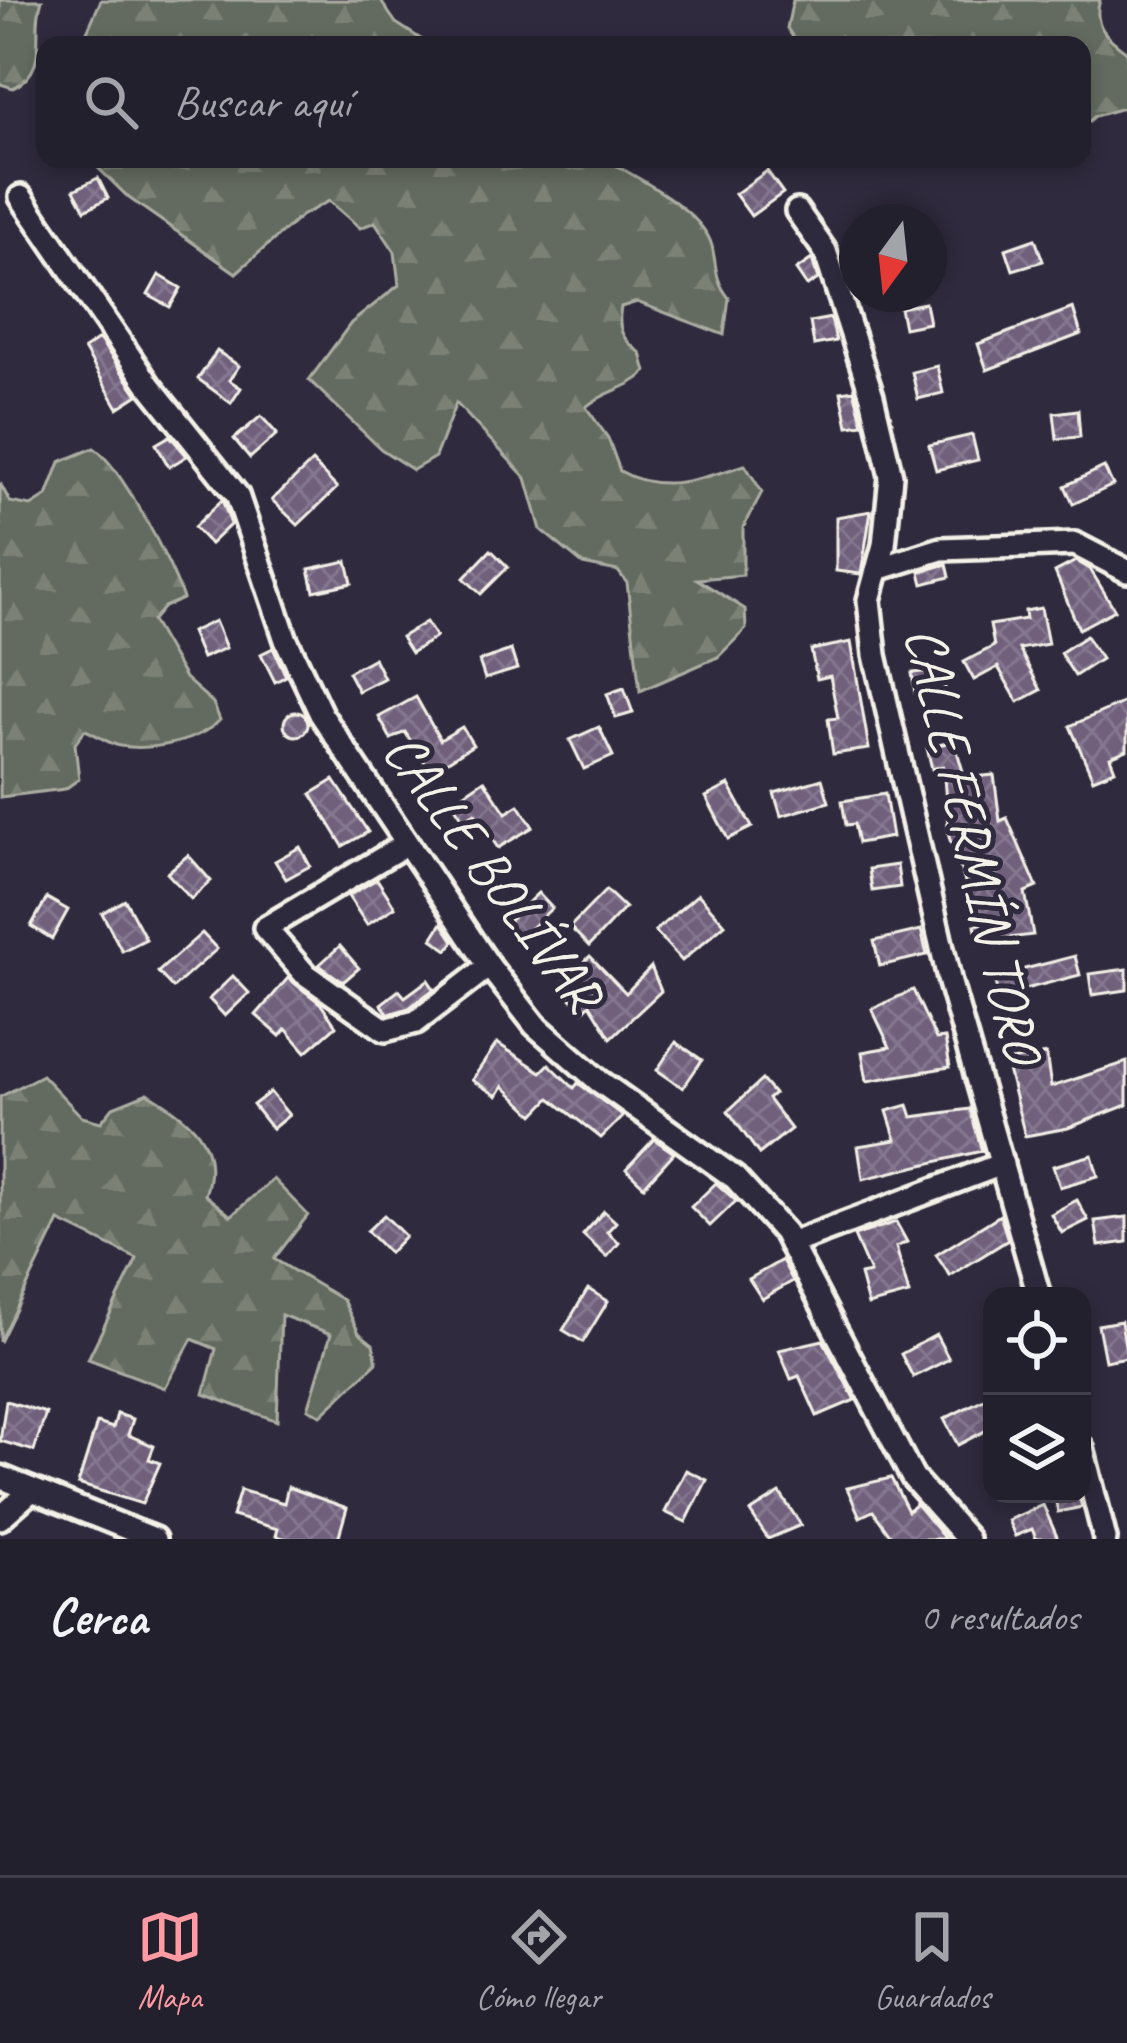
<!DOCTYPE html>
<html lang="es">
<head>
<meta charset="utf-8">
<style>
	:root { --surface:#23202e; --page:#2b2836; --text:#f1f3f6; --muted:#a3a3aa; --line:#403e4a; --accent:#ff9aa2 }
	body { margin:0; font-family:Caveat,sans-serif; background:var(--page); color:var(--text) }
	.controls { position:absolute; right:36px; bottom:36px; display:grid; overflow:hidden; border-radius:24px; box-shadow:0 6px 18px #0003 }
	.controls button { width:108px; height:108px; display:grid; place-items:center; padding:0; border:0; border-bottom:3px solid var(--line); background:var(--surface); color:var(--text); font:60px sans-serif }
	.compass { position:absolute; left:839px; top:204px; width:108px; height:108px; border-radius:50%; background:var(--surface); box-shadow:0 6px 18px #0003; rotate:195deg }
	.list { margin:0; padding:0; list-style:none }
	h2 { display:flex; justify-content:space-between; align-items:center; height:156px; margin:0; padding:0 48px; font-size:51px }
	h2 small { font-size:39px; font-weight:400; color:var(--muted) }
	.icon { flex:none; width:66px; height:66px; fill:none; stroke:currentColor; stroke-width:2; stroke-linecap:round; stroke-linejoin:round }
	.map { position:relative; flex:none; width:1127px; height:1539px; overflow:hidden }
	.search { position:absolute; background:var(--surface); box-shadow:0 6px 18px #0003; left:36px; right:36px; top:36px; height:132px; display:flex; align-items:center; gap:30px; box-sizing:border-box; padding:0 42px; border-radius:24px; color:var(--muted); font-size:45px }
	.sheet { height:336px; background:var(--surface) }
	nav { display:flex; justify-content:space-around; align-items:center; box-sizing:border-box; height:168px; border-top:3px solid var(--line); background:var(--surface); font-size:33px; color:var(--muted) }
	nav a { display:grid; justify-items:center; gap:6px }
	nav .on { color:var(--accent) }
	.map>svg:first-child { display:block }
	.forest { fill:url(#forest-firs); stroke:#acaea3; stroke-width:3 }
	.building { fill:url(#building-cross-hatch); stroke:#f4f1e8; stroke-width:3 }
	.lines { fill:none; stroke-linecap:round; stroke-linejoin:round }
	.minor-casing { stroke:#f4f1e8; stroke-width:30 }
	.minor { stroke:#2f2a3d; stroke-width:21 }
	.labels { text-anchor:middle; dominant-baseline:central; stroke-width:10; stroke-linejoin:round; paint-order:stroke }
	.street-label { font-size:57px; fill:#f4f1e8; stroke:#2f2a3d }
</style>
</head>
<body>
<div class="map">
<svg width="1127" height="1539" viewBox="0 0 1127 1539">
	<defs>
		<pattern id="forest-firs" width="22" height="20" patternUnits="userSpaceOnUse" patternTransform="scale(3)"><rect width="22" height="20" fill="#646b5e"/><path d="M5 1l3.5 6h-7zM16 11l3.5 6h-7z" fill="#7b8175"/></pattern>
		<pattern id="building-cross-hatch" width="8" height="8" patternUnits="userSpaceOnUse" patternTransform="scale(3)"><rect width="8" height="8" fill="#6f607c"/><path d="M0 0l8 8M0 8l8-8" fill="none" stroke="#84778f"/></pattern>
	</defs>
	<rect width="100%" height="100%" fill="#2f2a3d"/>
	<filter id="ink" filterUnits="userSpaceOnUse"><feTurbulence type="fractalNoise" baseFrequency=".00833" numOctaves="2"/><feDisplacementMap in="SourceGraphic" scale="24" xChannelSelector="R" yChannelSelector="G"/><feConvolveMatrix kernelMatrix="1 2 1 2 8 2 1 2 1" color-interpolation-filters="sRGB"/></filter>
	<g filter="url(#ink)">
		<!-- forest -->
		<g class="forest">
			<path d="M 0,0 L 42,0 C 30,33 52,68 13,88 L 0,84 Z"/>
			<polygon points="101,0 380,0 396,23 430,45 81,45"/>
			<path d="M 793,0 L 1100,0 C 1092,25 1107,38 1127,52 L 1127,107 L 1095,116 L 1082,127 L 1082,45 L 798,45 L 787,28 Z"/>
			<path d="M 89,159 L 604,159 C 634,175 703,211 712,246 C 717,267 714,279 729,298 L 724,335 L 637,302 L 621,307 C 617,329 622,340 641,353 L 646,372 C 628,390 605,390 586,407 L 608,438 L 620,471 C 662,495 702,478 745,465 L 762,492 L 743,528 L 743,575 L 697,579 L 745,609 L 746,629 L 718,657 L 640,691 L 627,583 L 618,571 L 583,564 L 541,530 L 526,478 L 456,403 L 435,457 L 413,470 L 381,449 L 309,380 L 351,323 L 399,285 L 395,252 L 375,222 L 360,228 L 329,201 L 301,216 L 236,273 L 129,198 Z"/>
			<path d="M 94,448 C 121,466 173,566 183,599 L 164,607 L 152,621 L 185,678 L 213,703 L 220,720 C 198,742 152,751 120,746 C 109,744 96,734 85,730 L 75,744 L 79,779 L 65,789 L 0,797 L 0,483 L 10,502 L 31,506 L 47,496 L 60,462 Z"/>
			<path d="M 42,1075 L 82,1117 L 101,1122 L 113,1107 L 148,1093 C 189,1119 223,1142 205,1195 L 231,1216 L 273,1179 L 308,1215 L 274,1259 L 343,1300 L 359,1333 L 373,1344 L 377,1362 L 321,1415 L 308,1409 L 331,1334 L 281,1315 L 277,1421 L 204,1394 L 216,1349 L 192,1339 L 165,1388 L 88,1359 L 137,1259 L 59,1221 L 0,1342 L 0,1097 Z"/>
		</g>
		<!-- building -->
		<g class="building">
			<polygon points="767,171 783,193 751,216 735,194"/>
			<polygon points="98,178 108,198 85,210 74,190"/>
			<polygon points="1035,239 1043,261 1013,270 1006,249"/>
			<polygon points="812,259 818,279 807,286 796,270"/>
			<polygon points="159,275 181,288 170,307 148,295"/>
			<polygon points="925,303 929,323 904,328 900,308"/>
			<polygon points="1073,308 1081,334 987,370 978,344"/>
			<polygon points="831,318 836,341 814,345 810,322"/>
			<polygon points="99,339 138,395 118,408 84,349"/>
			<polygon points="217,351 239,366 229,380 241,388 231,403 198,379"/>
			<polygon points="937,366 943,393 918,399 912,372"/>
			<polygon points="854,390 863,424 848,426 841,392"/>
			<polygon points="1078,410 1080,437 1057,439 1054,413"/>
			<polygon points="261,416 277,434 250,458 234,439"/>
			<polygon points="972,435 978,460 936,470 929,445"/>
			<polygon points="170,436 187,456 169,467 156,444"/>
			<polygon points="312,462 337,488 298,525 272,500"/>
			<polygon points="1104,467 1113,485 1073,504 1065,486"/>
			<polygon points="222,500 231,524 210,544 194,527"/>
			<polygon points="871,511 861,574 836,571 836,517"/>
			<polygon points="491,550 508,567 481,594 464,578"/>
			<polygon points="347,561 352,583 314,591 309,569"/>
			<polygon points="1076,561 1090,569 1115,610 1079,629 1055,572"/>
			<polygon points="947,564 950,577 923,584 920,572"/>
			<polygon points="1041,608 1048,644 1019,649 1041,690 1018,702 998,667 974,680 964,662 994,646 990,625 1026,619 1025,611"/>
			<polygon points="215,621 226,648 202,658 191,632"/>
			<polygon points="426,622 436,637 411,653 401,637"/>
			<polygon points="1086,636 1101,659 1075,676 1060,653"/>
			<polygon points="851,642 869,749 833,754 828,719 838,718 830,676 817,679 811,650"/>
			<polygon points="273,648 286,676 275,682 261,654"/>
			<polygon points="511,650 517,669 485,679 479,661"/>
			<polygon points="374,658 384,678 358,691 348,672"/>
			<polygon points="943,670 945,689 915,693 912,673"/>
			<polygon points="624,688 633,713 616,718 607,694"/>
			<polygon points="416,697 440,740 462,727 473,745 431,772 405,732 391,739 379,717"/>
			<polygon points="1127,701 1127,750 1110,757 1115,770 1093,779 1070,726"/>
			<circle cx="296" cy="724" r="12"/>
			<polygon points="599,727 613,756 584,769 570,740"/>
			<polygon points="954,741 965,778 994,775 1000,821 1007,818 1037,887 1025,892 1033,935 978,942 975,925 980,924 949,837 943,766 932,769 927,748"/>
			<polygon points="822,779 829,802 781,816 774,793"/>
			<polygon points="334,780 368,832 343,846 311,794"/>
			<polygon points="484,780 506,813 519,805 533,827 498,848 475,813 464,820 452,802"/>
			<polygon points="729,785 752,827 728,839 706,797"/>
			<polygon points="885,794 892,837 858,843 854,824 846,825 842,801"/>
			<polygon points="300,847 310,866 286,879 275,861"/>
			<polygon points="188,855 211,881 191,899 167,873"/>
			<polygon points="897,865 900,887 872,891 869,869"/>
			<polygon points="377,879 395,907 367,925 348,896"/>
			<polygon points="606,890 625,908 589,946 570,927"/>
			<polygon points="538,893 552,908 520,938 506,924"/>
			<polygon points="698,894 725,924 682,961 655,931"/>
			<polygon points="47,898 68,910 52,939 31,926"/>
			<polygon points="125,900 146,939 122,951 102,913"/>
			<polygon points="442,923 454,941 448,950 432,939"/>
			<polygon points="921,930 927,955 880,966 874,941"/>
			<polygon points="202,933 217,949 173,988 158,972"/>
			<polygon points="340,946 359,968 343,982 319,965"/>
			<polygon points="590,956 626,993 651,967 661,991 611,1038 590,1004 583,1011 559,986"/>
			<polygon points="1075,956 1080,975 998,996 994,977"/>
			<polygon points="1127,969 1127,990 1092,995 1089,974"/>
			<polygon points="233,976 249,993 225,1016 209,999"/>
			<polygon points="288,978 320,1003 336,1026 306,1052 286,1029 280,1036 256,1015"/>
			<polygon points="428,980 434,989 409,1008 389,1014 381,1004 399,990 405,997"/>
			<polygon points="913,990 936,1039 945,1038 950,1067 867,1081 862,1052 890,1047 872,1009"/>
			<polygon points="676,1042 702,1060 683,1088 657,1070"/>
			<polygon points="497,1043 541,1072 549,1064 574,1088 578,1083 623,1116 601,1138 550,1098 534,1115 503,1086 497,1096 472,1080"/>
			<polygon points="1046,1054 1051,1087 1127,1062 1127,1105 1068,1128 1025,1136 1006,1062"/>
			<polygon points="762,1080 774,1094 768,1099 791,1129 759,1154 728,1111"/>
			<polygon points="270,1092 289,1115 272,1129 253,1105"/>
			<polygon points="908,1105 912,1117 970,1109 982,1151 863,1179 858,1146 896,1140 887,1111"/>
			<polygon points="654,1139 674,1153 644,1186 626,1169"/>
			<polygon points="1092,1155 1098,1176 1060,1187 1053,1166"/>
			<polygon points="716,1183 736,1201 710,1226 691,1207"/>
			<polygon points="1077,1200 1088,1220 1062,1233 1051,1214"/>
			<polygon points="604,1211 616,1222 607,1232 619,1243 607,1257 583,1235"/>
			<polygon points="384,1215 405,1236 389,1253 367,1231"/>
			<polygon points="1000,1215 1008,1240 950,1276 936,1255"/>
			<polygon points="1127,1217 1127,1242 1099,1246 1095,1221"/>
			<polygon points="896,1222 907,1242 896,1247 909,1294 868,1305 860,1275 870,1273 854,1236"/>
			<polygon points="782,1260 793,1281 762,1299 749,1279"/>
			<polygon points="588,1289 608,1301 583,1342 563,1330"/>
			<polygon points="1121,1321 1127,1357 1105,1361 1098,1325"/>
			<polygon points="936,1335 949,1359 913,1377 901,1354"/>
			<polygon points="823,1340 855,1400 817,1416 799,1376 791,1379 779,1350"/>
			<polygon points="992,1395 992,1427 958,1445 944,1419"/>
			<polygon points="6,1401 46,1413 34,1451 0,1441"/>
			<polygon points="117,1414 133,1419 128,1435 154,1446 149,1459 160,1463 142,1504 78,1484 97,1423 113,1428"/>
			<polygon points="686,1470 707,1480 686,1522 665,1512"/>
			<polygon points="891,1478 908,1511 916,1504 945,1539 893,1539 873,1511 860,1517 847,1488"/>
			<polygon points="288,1487 347,1508 338,1539 288,1539 276,1536 278,1529 232,1516 240,1490 284,1503"/>
			<polygon points="780,1493 801,1525 768,1539 750,1512"/>
			<polygon points="1054,1494 1078,1494 1082,1507 1058,1512"/>
			<polygon points="1043,1505 1058,1539 1036,1539 1032,1529 1015,1536 1008,1520"/>
		</g>
		<g class="lines">
			<!-- minor casing -->
			<g class="minor-casing">
				<g id="minor">
					<polyline points="21,197 149,385 237,495 286,640 321,714 489,966 535,1025 599,1081 735,1178 784,1232 913,1478 967,1539"/>
					<polyline points="797,211 825,251 872,396 891,476 884,545 869,600 875,655 950,983 1039,1296"/>
					<polyline points="878,569 941,549 1075,544 1127,571"/>
					<polyline points="406,844 265,928 304,973 385,1030 416,1022 489,966"/>
					<polyline points="790,1244 1002,1164"/>
					<polyline points="1082,1448 1105,1539"/>
					<polyline points="0,1477 154,1539"/>
					<polyline points="0,1518 32,1490"/>
				</g>
			</g>
			<!-- minor -->
			<use href="#minor" class="minor"/>
		</g>
	</g>
	<g class="labels">
		<!-- street labels -->
		<g class="street-label">
			<text transform="translate(974 844) rotate(77)">CALLE FERMÍN TORO</text>
			<text transform="translate(493 871) rotate(54)">CALLE BOLÍVAR</text>
		</g>
	</g>
</svg>
<div class="controls">
<button><svg class="icon" aria-label="locate" viewBox="0 0 24 24"><circle cx="12" cy="12" r="6"/><path d="M12 2v4M12 18v4M2 12h4M18 12h4"/></svg></button>
<button><svg class="icon" aria-label="layers" viewBox="0 0 24 24"><path d="M12 4l9 5-9 5-9-5zM3 14l9 5 9-5"/></svg></button>
</div>
<svg class="compass" viewBox="-18 -18 36 36"><path d="M0-13l5 13h-10z" fill="#e53935"/><path d="M0 13l5-13h-10z" fill="#a3a3aa"/></svg>
<div class="search"><svg class="icon" aria-label="search" viewBox="0 0 24 24"><circle cx="10" cy="10" r="6"/><path d="M15 15l6 6"/></svg>Buscar aquí</div>
</div>
<section class="sheet">
<h2>Cerca<small>0 resultados</small></h2>
<ul class="list">
</ul>
</section>
<nav>
<a class="on"><svg class="icon" aria-label="map" viewBox="0 0 24 24"><path d="M3 6l6-2 6 2 6-2v14l-6 2-6-2-6 2zM9 4v14M15 6v14"/></svg>Mapa</a>
<a><svg class="icon" aria-label="directions" viewBox="0 0 24 24"><path d="M12 3l9 9-9 9-9-9zM9 14v-3h6M13 9l2 2-2 2"/></svg>Cómo llegar</a>
<a><svg class="icon" aria-label="saved" viewBox="0 0 24 24"><path d="M7 4h10v16l-5-4-5 4z"/></svg>Guardados</a>
</nav>
</body>
</html>
